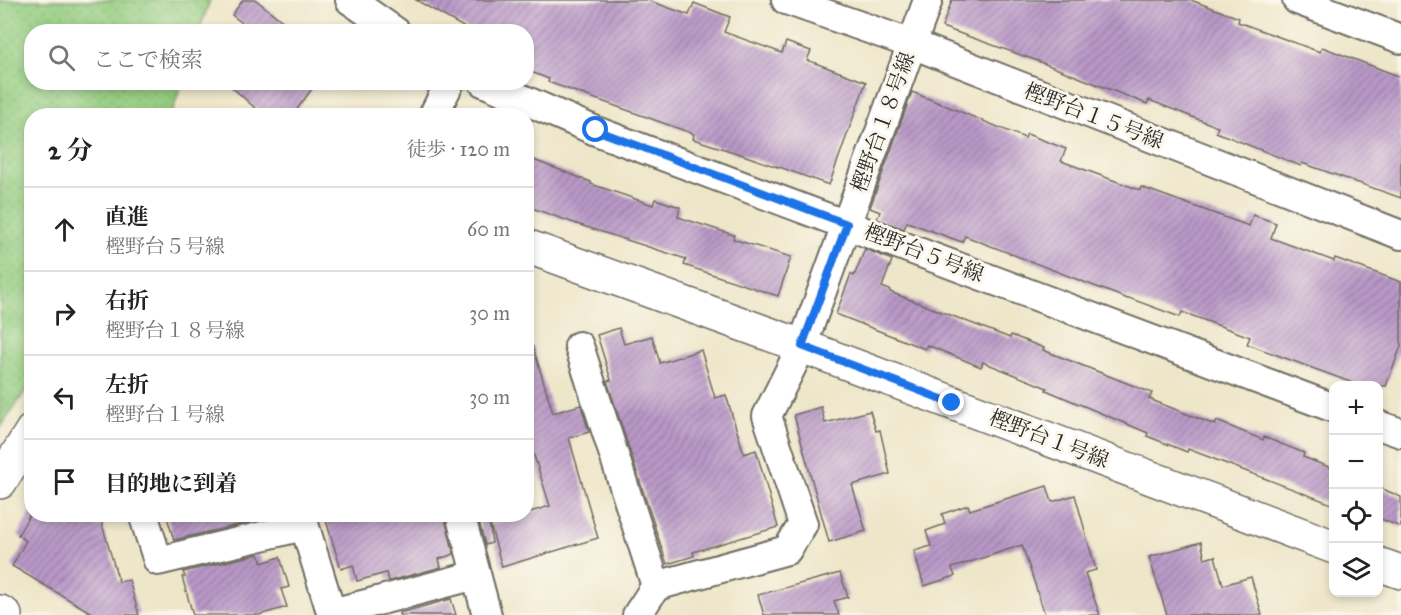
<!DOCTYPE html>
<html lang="ja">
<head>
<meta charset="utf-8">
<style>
	:root { --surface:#fff; --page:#f2f2f2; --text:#222; --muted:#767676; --line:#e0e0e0 }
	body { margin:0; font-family:"IM FELL Great Primer","Noto Serif JP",serif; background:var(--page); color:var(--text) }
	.controls { position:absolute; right:18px; bottom:18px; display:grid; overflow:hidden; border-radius:12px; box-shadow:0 3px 9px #0003 }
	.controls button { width:54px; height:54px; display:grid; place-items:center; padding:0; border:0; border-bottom:2px solid var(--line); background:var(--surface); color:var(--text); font:30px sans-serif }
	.stop { position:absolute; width:18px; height:18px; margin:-14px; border:4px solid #1a73e8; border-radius:50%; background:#fff }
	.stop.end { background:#1a73e8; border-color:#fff; box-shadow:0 2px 6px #0008 }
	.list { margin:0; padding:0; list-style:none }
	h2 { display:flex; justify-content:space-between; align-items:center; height:78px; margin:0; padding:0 24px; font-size:26px }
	h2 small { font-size:20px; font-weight:400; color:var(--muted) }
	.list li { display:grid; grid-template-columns:39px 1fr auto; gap:18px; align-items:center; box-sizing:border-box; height:84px; padding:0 24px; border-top:2px solid var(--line) }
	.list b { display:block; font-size:22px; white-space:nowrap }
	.list p { margin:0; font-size:20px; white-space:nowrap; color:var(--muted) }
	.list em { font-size:20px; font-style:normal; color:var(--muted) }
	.icon { flex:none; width:33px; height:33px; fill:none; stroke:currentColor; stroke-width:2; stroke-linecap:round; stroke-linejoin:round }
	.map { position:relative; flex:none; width:1401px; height:615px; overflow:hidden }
	.search { position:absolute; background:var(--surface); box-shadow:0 3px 9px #0003; left:24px; top:24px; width:510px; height:66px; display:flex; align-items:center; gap:15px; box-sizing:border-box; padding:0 21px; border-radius:24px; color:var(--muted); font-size:22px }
	.panel { position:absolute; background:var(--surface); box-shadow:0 3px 9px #0003; left:24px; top:108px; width:510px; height:414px; border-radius:24px }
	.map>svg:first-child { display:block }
	.park { fill:url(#park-dots); stroke:#5f7c55; stroke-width:1.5 }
	.building { fill:url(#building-hatch) }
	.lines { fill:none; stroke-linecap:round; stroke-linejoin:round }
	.minor-casing { stroke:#6f6c62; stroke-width:32 }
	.tertiary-casing { stroke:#6f6c62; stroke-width:36 }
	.minor { stroke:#fff; stroke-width:28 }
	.tertiary { stroke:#fff; stroke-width:33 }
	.route { stroke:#1a73e8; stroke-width:8 }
	.labels { text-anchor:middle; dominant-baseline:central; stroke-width:6; stroke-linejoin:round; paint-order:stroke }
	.street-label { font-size:21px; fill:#2b2b2b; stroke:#fbf7ec }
</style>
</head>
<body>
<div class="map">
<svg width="1401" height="615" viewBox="0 0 1401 615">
	<defs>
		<pattern id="park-dots" width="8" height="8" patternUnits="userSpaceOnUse" patternTransform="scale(1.5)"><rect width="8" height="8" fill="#93cc7f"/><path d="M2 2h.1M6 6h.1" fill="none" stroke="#7faf6e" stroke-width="1.8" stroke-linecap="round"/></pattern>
		<pattern id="building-hatch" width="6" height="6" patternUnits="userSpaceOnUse" patternTransform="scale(1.5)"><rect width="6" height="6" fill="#b998c7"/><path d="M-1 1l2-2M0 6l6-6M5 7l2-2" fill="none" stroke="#977ca2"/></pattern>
	</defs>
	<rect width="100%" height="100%" fill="#fbf7ec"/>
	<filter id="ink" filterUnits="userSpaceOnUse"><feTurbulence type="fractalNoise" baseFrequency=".0167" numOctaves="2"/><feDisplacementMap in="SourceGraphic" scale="12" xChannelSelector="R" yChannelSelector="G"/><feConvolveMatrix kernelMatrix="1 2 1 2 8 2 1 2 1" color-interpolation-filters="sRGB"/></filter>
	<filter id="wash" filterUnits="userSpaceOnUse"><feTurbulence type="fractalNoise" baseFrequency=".008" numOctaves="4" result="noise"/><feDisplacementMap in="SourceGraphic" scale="24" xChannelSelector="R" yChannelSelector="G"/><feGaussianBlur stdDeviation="1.35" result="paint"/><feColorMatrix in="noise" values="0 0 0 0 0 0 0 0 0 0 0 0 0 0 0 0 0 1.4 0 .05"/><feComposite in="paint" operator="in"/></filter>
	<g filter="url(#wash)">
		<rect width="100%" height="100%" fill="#eee6c9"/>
		<!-- park -->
		<polygon class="park" points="0,0 210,0 199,31 32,32 32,82 182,83 171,115 32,116 31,383 0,428"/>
		<g id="blocks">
			<!-- building -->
			<g class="building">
				<polygon points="243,0 256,0 296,32 254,32 232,15"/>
				<polygon points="416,0 647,0 689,15 694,3 730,17 724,32 782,53 786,42 811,51 807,60 866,82 829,185 777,166 777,167 743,155 693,139 694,134 548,82 549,79 526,70 526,32 472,32"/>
				<polygon points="952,0 1191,0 1239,18 1238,22 1320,52 1322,47 1401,77 1401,198 1302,163 1301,166 1216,132 1218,127 1149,100 1147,104 1035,60 942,27"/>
				<polygon points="226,82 317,82 292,116 264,116"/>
				<polygon points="912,92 1025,138 1027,134 1066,149 1061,161 1140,190 1141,187 1249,226 1253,215 1276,223 1271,238 1334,261 1335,258 1401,282 1401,346 1386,386 1361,386 1247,344 1250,337 1182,312 1180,317 1129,298 1128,299 965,236 962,242 907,222 904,229 877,219 880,212 870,208"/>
				<polygon points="526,157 591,182 591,184 653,205 655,199 680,207 678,217 734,235 733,239 791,257 778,296 684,265 686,259 577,224 526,206"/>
				<polygon points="865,249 892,260 882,287 890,290 890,292 1010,338 1011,335 1044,348 1043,350 1152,393 1149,399 1215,425 1217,421 1263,440 1264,437 1304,453 1303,457 1334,469 1334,505 1188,449 1187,452 1147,436 1148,433 1046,390 1047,388 983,362 981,367 927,345 925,349 836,314 851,274 854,276"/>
				<polygon points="619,328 624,344 652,336 660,363 701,350 715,398 726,395 744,454 756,450 778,527 693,552 694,556 667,564 607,381 611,380 597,335"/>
				<polygon points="533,347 553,413 581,405 589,432 569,438 598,538 502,567 490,524 550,506 526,430 526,348"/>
				<polygon points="821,407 825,423 870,411 876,431 880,430 890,474 852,485 866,531 829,542 794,415"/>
				<polygon points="1047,486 1052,502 1075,495 1096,570 1085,573 1100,615 1045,615 1022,545 952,568 955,576 924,586 914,551 931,546 926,531 945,524 942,514 968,505 970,510"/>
				<polygon points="1378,487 1401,497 1401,527 1378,518"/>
				<polygon points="30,514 99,514 119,582 129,580 139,615 95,615 12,566 26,541 18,535"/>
				<polygon points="166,514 247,514 250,522 174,540"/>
				<polygon points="324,514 444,514 454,554 439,559 441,567 389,581 386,573 357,581 353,565 341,569"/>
				<polygon points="477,514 488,514 492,543 485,545"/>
				<polygon points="1201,542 1205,559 1215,556 1223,585 1251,577 1262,615 1167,615 1149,557"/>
				<polygon points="259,554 262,563 280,557 289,587 281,589 287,607 259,615 193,615 182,577 185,577 183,572"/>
				<polygon points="840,573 848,597 834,601 839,615 764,615 758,595"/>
				<polygon points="451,599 456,615 399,615 399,613"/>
			</g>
		</g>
	</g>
	<g filter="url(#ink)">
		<use href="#blocks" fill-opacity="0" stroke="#6f6c62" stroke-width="1.5"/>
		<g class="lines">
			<!-- minor casing -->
			<g class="minor-casing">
				<g id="minor">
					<polyline points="350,0 396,32"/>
					<polyline points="786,0 912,44 1401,235"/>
					<polyline points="1297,0 1401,39"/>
					<polyline points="483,82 596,131 1334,408"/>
					<polyline points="433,116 450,82"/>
					<polyline points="579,346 656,586 637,615"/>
					<polyline points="1378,425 1401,433"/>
					<polyline points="143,514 158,561 304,526"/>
					<polyline points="301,514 332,615"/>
					<polyline points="460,514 487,615"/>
					<polyline points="656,586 787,550 803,524 767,416 802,346 928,0"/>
					<polyline points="332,613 476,575"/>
				</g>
			</g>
			<!-- tertiary casing -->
			<g class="tertiary-casing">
				<g id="tertiary">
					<polyline points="526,246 802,346 1334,547"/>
					<polyline points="0,482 32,431"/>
					<polyline points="1378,564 1401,572"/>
					<polyline points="0,612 5,615"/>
				</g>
			</g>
			<!-- minor -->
			<use href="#minor" class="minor"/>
			<!-- tertiary -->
			<use href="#tertiary" class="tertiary"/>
		</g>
	</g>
	<g class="lines" filter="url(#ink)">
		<!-- route -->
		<polyline class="route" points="596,130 847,224 802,346 952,403"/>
	</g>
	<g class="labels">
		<!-- street labels -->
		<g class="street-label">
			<text transform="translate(1094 116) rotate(21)">樫野台１５号線</text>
			<text transform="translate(883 122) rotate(-70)">樫野台１８号線</text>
			<text transform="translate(924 253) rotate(21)">樫野台５号線</text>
			<text transform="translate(1049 439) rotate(21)">樫野台１号線</text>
		</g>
	</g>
</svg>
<div class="controls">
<button>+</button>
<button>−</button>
<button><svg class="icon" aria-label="locate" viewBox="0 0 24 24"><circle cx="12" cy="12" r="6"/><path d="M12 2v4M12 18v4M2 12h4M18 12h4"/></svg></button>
<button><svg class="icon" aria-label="layers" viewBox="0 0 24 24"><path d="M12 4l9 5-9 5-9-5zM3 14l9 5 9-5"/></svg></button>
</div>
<div class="stop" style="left:596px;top:130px"></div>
<div class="stop end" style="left:952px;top:403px"></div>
<div class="search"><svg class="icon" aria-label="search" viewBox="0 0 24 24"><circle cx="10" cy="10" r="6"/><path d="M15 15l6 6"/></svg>ここで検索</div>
<section class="panel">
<h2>2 分<small>徒歩 · 120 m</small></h2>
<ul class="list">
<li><svg class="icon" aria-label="ahead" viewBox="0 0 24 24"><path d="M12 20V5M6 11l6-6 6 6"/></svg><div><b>直進</b><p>樫野台５号線</p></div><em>60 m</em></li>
<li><svg class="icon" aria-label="right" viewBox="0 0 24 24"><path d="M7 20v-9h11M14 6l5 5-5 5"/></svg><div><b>右折</b><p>樫野台１８号線</p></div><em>30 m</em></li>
<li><svg class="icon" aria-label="left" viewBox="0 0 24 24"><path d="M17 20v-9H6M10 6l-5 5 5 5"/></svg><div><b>左折</b><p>樫野台１号線</p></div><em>30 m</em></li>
<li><svg class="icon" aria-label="arrive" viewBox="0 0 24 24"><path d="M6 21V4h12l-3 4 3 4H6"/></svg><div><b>目的地に到着</b></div></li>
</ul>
</section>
</div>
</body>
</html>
